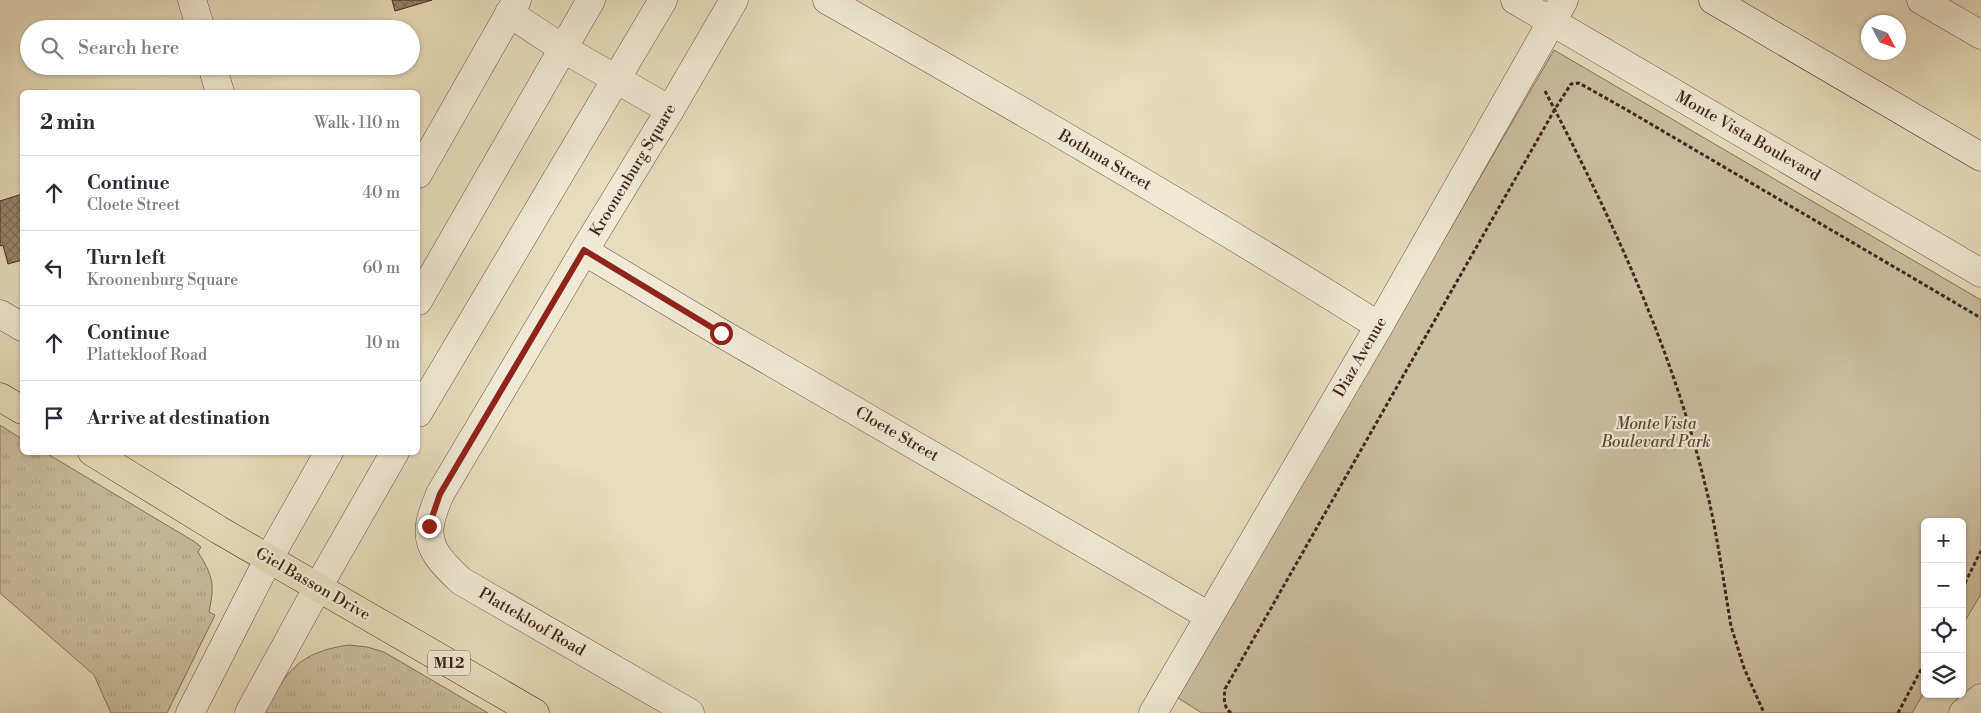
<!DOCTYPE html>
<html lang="en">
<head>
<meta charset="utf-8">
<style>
	:root { --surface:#fff; --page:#f7f7f7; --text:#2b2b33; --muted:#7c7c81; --line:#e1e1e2 }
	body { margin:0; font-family:"Libre Bodoni",serif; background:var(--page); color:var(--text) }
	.controls { position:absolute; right:15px; bottom:15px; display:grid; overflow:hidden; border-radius:8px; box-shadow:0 1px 4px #0004 }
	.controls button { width:45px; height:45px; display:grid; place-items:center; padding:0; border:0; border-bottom:1px solid var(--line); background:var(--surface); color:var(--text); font:25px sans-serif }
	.compass { position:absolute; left:1861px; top:15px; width:45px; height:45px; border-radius:50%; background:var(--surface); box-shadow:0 1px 4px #0004; rotate:131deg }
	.stop { position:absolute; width:15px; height:15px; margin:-11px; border:4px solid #8f2418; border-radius:50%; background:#fff }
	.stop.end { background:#8f2418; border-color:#fff; box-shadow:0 1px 5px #0008 }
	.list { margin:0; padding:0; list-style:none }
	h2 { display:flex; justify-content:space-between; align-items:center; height:65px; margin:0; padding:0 20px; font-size:21px }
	h2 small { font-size:16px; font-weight:400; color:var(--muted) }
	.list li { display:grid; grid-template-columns:32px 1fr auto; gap:15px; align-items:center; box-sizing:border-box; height:75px; padding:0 20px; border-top:1px solid var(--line) }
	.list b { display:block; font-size:19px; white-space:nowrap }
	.list p { margin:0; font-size:16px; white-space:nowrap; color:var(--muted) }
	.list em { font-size:16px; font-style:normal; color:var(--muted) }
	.icon { flex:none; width:28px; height:28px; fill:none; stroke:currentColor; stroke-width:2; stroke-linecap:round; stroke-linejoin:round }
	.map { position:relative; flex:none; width:1981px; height:713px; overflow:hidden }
	.search { position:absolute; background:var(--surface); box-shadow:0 1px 4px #0004; left:20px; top:20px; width:400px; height:55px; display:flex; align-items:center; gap:12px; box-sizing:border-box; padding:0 18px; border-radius:28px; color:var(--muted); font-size:19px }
	.panel { position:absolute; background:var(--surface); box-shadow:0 1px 4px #0004; left:20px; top:90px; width:400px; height:365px; border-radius:8px }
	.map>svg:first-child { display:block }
	.grass { fill:url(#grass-tufts); stroke:#85735d }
	.park { fill:#cabea2; stroke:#85735d }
	.building { fill:url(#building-cross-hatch); stroke:#402818 }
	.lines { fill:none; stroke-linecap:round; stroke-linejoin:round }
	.minor-casing { stroke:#6a5542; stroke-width:29 }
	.tertiary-casing { stroke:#6a5542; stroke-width:29 }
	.secondary-casing { stroke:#402818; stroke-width:29 }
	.primary-casing { stroke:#402818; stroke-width:29 }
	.path { stroke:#402818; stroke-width:3; stroke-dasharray:4 2.5; stroke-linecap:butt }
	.minor { stroke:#efe9d5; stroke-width:28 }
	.tertiary { stroke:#efe9d5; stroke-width:28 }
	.secondary { stroke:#efe9d5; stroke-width:28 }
	.primary { stroke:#e6ddbe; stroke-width:28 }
	.route { stroke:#8f2418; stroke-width:6 }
	.labels { text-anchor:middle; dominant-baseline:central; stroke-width:4.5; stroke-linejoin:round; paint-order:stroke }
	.shield { fill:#efe9d5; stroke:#746251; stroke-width:1 }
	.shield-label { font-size:15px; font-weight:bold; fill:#402818 }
	.street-label { font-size:16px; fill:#402818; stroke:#efe9d5 }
	.park-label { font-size:16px; font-style:italic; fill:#5c4634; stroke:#efe9d5 }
</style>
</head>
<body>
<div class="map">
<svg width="1981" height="713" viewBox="0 0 1981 713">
	<defs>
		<pattern id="grass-tufts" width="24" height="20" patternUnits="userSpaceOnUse" patternTransform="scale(1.25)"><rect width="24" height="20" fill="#cabea2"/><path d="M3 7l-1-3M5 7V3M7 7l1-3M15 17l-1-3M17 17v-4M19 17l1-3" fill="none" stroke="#afa38b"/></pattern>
		<pattern id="building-cross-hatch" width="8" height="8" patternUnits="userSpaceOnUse" patternTransform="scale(1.25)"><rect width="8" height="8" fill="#96866e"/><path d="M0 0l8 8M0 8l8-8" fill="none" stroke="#7c6e59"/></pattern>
	</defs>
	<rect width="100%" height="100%" fill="#e6ddbe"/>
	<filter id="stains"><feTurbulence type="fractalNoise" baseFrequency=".004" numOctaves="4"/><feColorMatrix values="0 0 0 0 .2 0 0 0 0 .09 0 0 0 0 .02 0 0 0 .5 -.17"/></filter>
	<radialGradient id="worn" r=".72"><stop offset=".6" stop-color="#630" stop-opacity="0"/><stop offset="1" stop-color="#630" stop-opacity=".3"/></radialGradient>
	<!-- grass -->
	<g class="grass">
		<path d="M 0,425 L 22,439 L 22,452 L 46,453 L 195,542 L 201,547 L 198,552 C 213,576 215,584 209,612 L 215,615 L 167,713 L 111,713 L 94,675 L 0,593 Z"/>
		<path d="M 349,645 L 367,647 L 384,652 L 488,713 L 264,713 C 286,671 299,652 349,645 Z"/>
	</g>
	<!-- park -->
	<polygon class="park" points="1554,50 1981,300 1981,594 1962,626 1962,522 1925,522 1925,691 1912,713 1202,713 1178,698"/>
	<!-- building -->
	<g class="building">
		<polygon points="392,0 432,0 395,11"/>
		<polygon points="22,194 22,260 8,264 3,245 0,246 0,201"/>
	</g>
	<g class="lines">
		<!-- minor casing -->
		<g class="minor-casing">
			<g id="minor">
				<polyline points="192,0 201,29"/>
				<path d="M 827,0 C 1013,105 1198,212 1379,326"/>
				<polyline points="1515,0 1981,273"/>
				<polyline points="1921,0 1981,35"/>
				<polyline points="509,13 562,48 670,110"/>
				<polyline points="212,66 220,92"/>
				<polyline points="418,174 517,0"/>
				<polyline points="584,251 721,333 1209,616"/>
				<polyline points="0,314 22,327"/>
				<path d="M 690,713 L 461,581 C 445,566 426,549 430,525 C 431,515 436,504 440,494 L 584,251 L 670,110 L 734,0"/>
				<polyline points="1153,713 1379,326 1564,0"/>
				<polyline points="1963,713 1981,698"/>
			</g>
		</g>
		<!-- tertiary casing -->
		<g class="tertiary-casing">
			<g id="tertiary">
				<polyline points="418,301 591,0"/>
				<polyline points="418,413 663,0"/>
				<polyline points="190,713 269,558 329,452"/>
				<polyline points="249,713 318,587 395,452"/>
			</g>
		</g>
		<!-- secondary casing -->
		<g class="secondary-casing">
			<polyline id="secondary" points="1713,0 1981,157"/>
		</g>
		<!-- primary casing -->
		<g class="primary-casing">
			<g id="primary">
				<polyline points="0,397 22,410"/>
				<polyline points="92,452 219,530 535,713"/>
			</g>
		</g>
		<!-- path -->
		<g class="path">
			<path d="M 1545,91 C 1611,217 1671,345 1705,484 C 1717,531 1723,579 1731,626 L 1744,668 L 1764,713"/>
			<polyline points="1962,589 1981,551"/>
			<path d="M 1231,713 C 1223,707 1224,698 1225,689 L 1555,109 L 1571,84 L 1579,83 L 1627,110 L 1981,318"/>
			<polyline points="1898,713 1925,662"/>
		</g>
		<!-- minor -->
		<use href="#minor" class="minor"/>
		<!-- tertiary -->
		<use href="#tertiary" class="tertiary"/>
		<!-- secondary -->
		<use href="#secondary" class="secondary"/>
		<!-- primary -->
		<use href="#primary" class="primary"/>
	</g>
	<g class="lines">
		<!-- route -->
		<polyline class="route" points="429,526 440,494 584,250 721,333"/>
	</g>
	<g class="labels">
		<!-- shield labels -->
		<rect class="shield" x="428" y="650.5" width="42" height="25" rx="4"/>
		<g class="shield-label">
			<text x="449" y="663">M12</text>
		</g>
		<!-- street labels -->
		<g class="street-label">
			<text transform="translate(1748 136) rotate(30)">Monte Vista Boulevard</text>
			<text transform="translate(1105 160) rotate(30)">Bothma Street</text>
			<text transform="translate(633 170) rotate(-59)">Kroonenburg Square</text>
			<text transform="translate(1360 357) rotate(-60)">Diaz Avenue</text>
			<text transform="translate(897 434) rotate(30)">Cloete Street</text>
			<text transform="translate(313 584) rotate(30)">Giel Basson Drive</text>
			<text transform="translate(532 622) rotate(30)">Plattekloof Road</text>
		</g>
		<!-- park labels -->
		<g class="park-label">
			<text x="1656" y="424">Monte Vista<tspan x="1656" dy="18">Boulevard Park</tspan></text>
		</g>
	</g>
	<rect width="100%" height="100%" filter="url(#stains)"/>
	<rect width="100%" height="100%" fill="url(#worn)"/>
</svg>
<div class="controls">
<button>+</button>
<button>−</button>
<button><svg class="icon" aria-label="locate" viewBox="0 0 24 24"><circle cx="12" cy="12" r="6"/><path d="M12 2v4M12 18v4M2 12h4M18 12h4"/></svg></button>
<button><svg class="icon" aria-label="layers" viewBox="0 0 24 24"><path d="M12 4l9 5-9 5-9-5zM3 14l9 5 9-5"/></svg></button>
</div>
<svg class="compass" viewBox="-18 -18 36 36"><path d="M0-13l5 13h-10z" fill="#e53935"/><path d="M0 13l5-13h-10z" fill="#7c7c81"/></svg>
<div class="stop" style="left:721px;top:333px"></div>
<div class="stop end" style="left:429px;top:526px"></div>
<div class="search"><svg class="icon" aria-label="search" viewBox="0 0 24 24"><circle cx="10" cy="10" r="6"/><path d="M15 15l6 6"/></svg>Search here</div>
<section class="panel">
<h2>2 min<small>Walk · 110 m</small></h2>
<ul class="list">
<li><svg class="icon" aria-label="ahead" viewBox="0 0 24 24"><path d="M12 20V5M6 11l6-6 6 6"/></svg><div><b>Continue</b><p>Cloete Street</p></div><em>40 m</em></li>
<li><svg class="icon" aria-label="left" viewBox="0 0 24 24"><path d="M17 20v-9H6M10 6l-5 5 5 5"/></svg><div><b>Turn left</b><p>Kroonenburg Square</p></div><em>60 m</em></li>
<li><svg class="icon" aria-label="ahead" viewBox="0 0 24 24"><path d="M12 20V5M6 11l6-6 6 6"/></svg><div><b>Continue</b><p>Plattekloof Road</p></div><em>10 m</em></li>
<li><svg class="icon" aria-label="arrive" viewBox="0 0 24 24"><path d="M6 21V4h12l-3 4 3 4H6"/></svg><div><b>Arrive at destination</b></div></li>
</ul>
</section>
</div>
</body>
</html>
